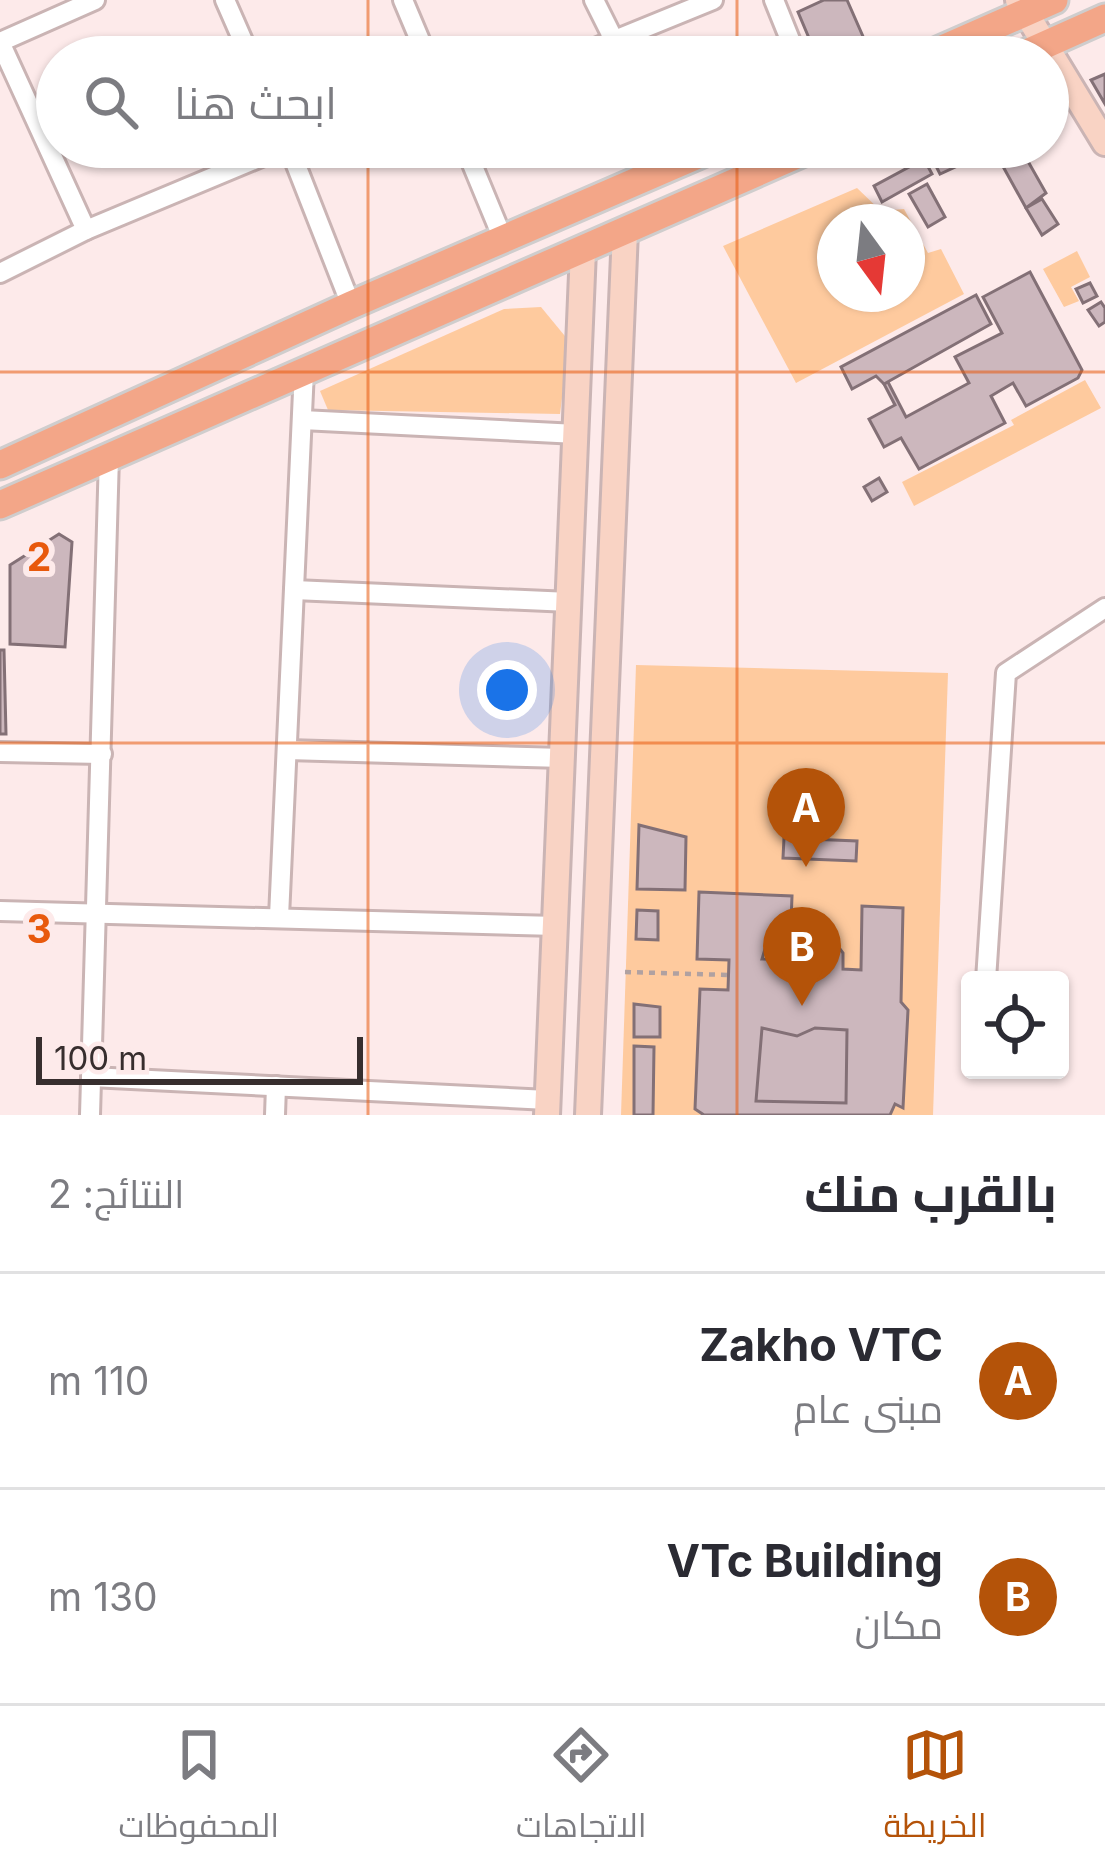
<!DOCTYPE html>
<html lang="ar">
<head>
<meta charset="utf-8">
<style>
	:root { --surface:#fff; --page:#f7f7f7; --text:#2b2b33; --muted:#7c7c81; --line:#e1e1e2; --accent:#b45309 }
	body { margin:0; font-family:Inter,Cairo,sans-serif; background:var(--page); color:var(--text); direction:rtl }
	.controls { position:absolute; right:36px; bottom:36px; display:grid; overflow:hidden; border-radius:12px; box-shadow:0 3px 9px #0004 }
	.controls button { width:108px; height:108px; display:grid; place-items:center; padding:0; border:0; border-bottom:3px solid var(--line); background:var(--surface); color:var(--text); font:60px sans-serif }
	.compass { position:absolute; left:817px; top:204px; width:108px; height:108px; border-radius:50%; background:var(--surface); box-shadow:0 3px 9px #0004; rotate:165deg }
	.scale { position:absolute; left:36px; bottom:30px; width:327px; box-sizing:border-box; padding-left:12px; border:6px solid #372e2e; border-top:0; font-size:33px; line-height:42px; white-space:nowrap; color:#372e2e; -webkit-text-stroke:9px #fdeaea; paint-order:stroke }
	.you { position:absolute; left:507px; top:690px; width:42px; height:42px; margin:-30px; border:9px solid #fff; border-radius:50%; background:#1a73e8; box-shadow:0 0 0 18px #1a73e833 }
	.badge { display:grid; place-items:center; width:78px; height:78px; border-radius:50%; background:var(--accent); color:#fff; font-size:39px; font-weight:700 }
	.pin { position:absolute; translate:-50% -99px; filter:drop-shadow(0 3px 6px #0008) }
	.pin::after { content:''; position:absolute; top:63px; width:42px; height:36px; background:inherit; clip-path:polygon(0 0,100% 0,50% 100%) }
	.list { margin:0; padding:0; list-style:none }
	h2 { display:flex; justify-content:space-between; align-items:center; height:156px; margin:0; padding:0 48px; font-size:51px }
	h2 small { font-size:39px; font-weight:400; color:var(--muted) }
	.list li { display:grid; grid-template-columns:78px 1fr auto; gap:36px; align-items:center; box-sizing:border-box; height:216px; padding:0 48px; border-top:3px solid var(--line) }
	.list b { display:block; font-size:45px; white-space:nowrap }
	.list p { margin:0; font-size:39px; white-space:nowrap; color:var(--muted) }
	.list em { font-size:39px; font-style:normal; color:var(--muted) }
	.icon { flex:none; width:66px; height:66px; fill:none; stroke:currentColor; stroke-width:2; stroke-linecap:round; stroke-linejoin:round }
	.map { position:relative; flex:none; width:1105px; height:1115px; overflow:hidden; direction:ltr }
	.search { position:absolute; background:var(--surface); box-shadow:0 3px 9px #0004; left:36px; right:36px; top:36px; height:132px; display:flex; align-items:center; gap:30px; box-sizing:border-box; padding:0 42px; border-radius:66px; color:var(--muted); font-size:45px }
	.sheet { height:588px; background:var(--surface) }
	nav { display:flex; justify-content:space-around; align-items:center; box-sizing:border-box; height:168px; border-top:3px solid var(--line); background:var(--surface); font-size:33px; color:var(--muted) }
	nav a { display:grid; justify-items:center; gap:6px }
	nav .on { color:var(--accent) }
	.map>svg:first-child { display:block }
	.green { fill:#feca9e; fill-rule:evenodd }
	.building { fill:#ccb7bd; stroke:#837076; stroke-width:3 }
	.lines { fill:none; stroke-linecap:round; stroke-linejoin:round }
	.street-casing { stroke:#cab4b4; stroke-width:24 }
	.secondary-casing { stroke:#cab4b4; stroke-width:30 }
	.primary-casing { stroke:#cfcdcd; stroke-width:33 }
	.path { stroke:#b0a1a1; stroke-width:4.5; stroke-dasharray:6 6; stroke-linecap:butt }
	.street { stroke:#fff; stroke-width:18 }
	.secondary { stroke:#f9d3c4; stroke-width:24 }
	.primary { stroke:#f3a688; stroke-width:27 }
	.grid { fill:none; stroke:#e8590c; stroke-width:3; stroke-opacity:0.55 }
	.grid-label { font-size:39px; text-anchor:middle; font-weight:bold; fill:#e8590c; stroke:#fdeaea; stroke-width:12; stroke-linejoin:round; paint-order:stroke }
</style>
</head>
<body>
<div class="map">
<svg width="1105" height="1115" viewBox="0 0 1105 1115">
	<rect width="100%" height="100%" fill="#fdeaea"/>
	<!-- green -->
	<g class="green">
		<path d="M 857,188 L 881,211 L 904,209 L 928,253 L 941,249 L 964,294 L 796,383 L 723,246 ZM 835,222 L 907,222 L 907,294 L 835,294 Z"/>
		<polygon points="1077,251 1090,277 1071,287 1079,301 1064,307 1043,269"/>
		<polygon points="541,307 569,341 560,414 328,410 320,391 504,309"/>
		<polygon points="1085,380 1101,408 914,506 902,482 1014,425 1011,420"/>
		<polygon points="636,665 948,673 933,1115 621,1115"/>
	</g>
	<!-- building -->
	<g class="building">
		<polygon points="824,0 847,0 872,57 817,57 798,12"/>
		<polygon points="1105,74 1105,104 1091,80"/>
		<polygon points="951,147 980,147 963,155 966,162 940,174 931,156"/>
		<polygon points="1021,149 1046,193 1026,208 1000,161"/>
		<polygon points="924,159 932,174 882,202 874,186"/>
		<polygon points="927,184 945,217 928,227 909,194"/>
		<polygon points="1042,199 1058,224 1042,235 1026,208"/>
		<polygon points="1030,272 1082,370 1078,378 1026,406 1013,383 991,396 1005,423 919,469 901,438 884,447 869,419 895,405 884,384 888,382 906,417 969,383 955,357 1002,333 983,297"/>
		<polygon points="1090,283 1097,296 1083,303 1076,289"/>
		<polygon points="976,295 991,324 884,384 876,376 852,389 841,367"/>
		<polygon points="1101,302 1105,308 1105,322 1099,326 1088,310"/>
		<polygon points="879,478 887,492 872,501 864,487"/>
		<polygon points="59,534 72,542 65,647 10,644 10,565"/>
		<polygon points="0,650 4,650 6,734 0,734"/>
		<polygon points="639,825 686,837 685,890 637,889"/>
		<polygon points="784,838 857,841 856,861 783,858"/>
		<polygon points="699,892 792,896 790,950 765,949 762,959 816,961 827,948 837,945 843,953 843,969 861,970 862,906 903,908 901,1002 908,1010 903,1108 895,1104 890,1115 704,1115 695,1109 700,989 728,990 729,960 697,959"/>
		<polygon points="637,910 658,911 658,940 636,939"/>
		<polygon points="634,1004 660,1007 660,1037 634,1037"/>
		<polygon points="762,1028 797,1036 815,1028 847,1030 846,1103 756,1101"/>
		<polygon points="634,1046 654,1047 653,1115 634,1115"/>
	</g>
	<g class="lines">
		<!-- street casing -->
		<g class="street-casing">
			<g id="street">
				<polyline points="225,0 250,57"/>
				<polyline points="403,0 427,57"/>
				<polyline points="594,0 614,40"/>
				<polyline points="774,0 797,57"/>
				<polyline points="0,42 86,230 0,273"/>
				<polyline points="0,42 95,0"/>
				<polyline points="573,57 713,0"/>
				<polyline points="289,147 351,305"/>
				<polyline points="465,147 503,239"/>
				<polyline points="86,230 285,147"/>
				<polyline points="302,420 577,434"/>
				<polyline points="294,590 570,602"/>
				<polyline points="287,750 564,758"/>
				<polyline points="0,752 102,754"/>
				<polyline points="0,911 557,926"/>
				<polyline points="279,917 304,370"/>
				<polyline points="986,980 1006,673 1105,608"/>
				<polyline points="91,1077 548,1100"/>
				<polyline points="90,1115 109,456"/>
				<polyline points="275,1115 276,1086"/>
			</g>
		</g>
		<!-- secondary casing -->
		<g class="secondary-casing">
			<g id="secondary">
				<polyline points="1018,0 1105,143"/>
				<polyline points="547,1115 583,250"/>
				<polyline points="588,1115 625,231"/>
			</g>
		</g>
		<!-- primary casing -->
		<g class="primary-casing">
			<g id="primary">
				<polyline points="924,57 1054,0"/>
				<polyline points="1018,57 1105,18"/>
				<polyline points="0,465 351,305 716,147"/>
				<polyline points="0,505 815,147"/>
			</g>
		</g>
		<!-- path -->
		<polyline class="path" points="625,972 729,975"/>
		<!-- street -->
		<use href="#street" class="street"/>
		<!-- secondary -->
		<use href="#secondary" class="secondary"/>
		<!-- primary -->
		<use href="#primary" class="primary"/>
	</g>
	<!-- grid -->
	<path class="grid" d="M 368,0 L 368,57M 737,0 L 737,57M 368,147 L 368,1115M 737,147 L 737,1115M 0,372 L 1105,372M 0,743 L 1105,743"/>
	<g class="grid-label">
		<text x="39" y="571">2</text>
		<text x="39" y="943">3</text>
	</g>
</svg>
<div class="controls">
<button><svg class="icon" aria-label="locate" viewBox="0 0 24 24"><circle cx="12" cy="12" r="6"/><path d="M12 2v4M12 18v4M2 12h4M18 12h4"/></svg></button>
</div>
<svg class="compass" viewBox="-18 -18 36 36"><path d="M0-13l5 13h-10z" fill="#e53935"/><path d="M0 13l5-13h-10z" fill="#7c7c81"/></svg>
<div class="scale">100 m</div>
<div class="you"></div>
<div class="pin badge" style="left:806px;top:867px">A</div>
<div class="pin badge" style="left:802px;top:1006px">B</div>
<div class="search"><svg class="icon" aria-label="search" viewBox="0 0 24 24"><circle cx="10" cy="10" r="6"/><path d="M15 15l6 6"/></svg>ابحث هنا</div>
</div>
<section class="sheet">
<h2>بالقرب منك<small>النتائج: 2</small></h2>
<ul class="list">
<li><span class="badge">A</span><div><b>Zakho VTC</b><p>مبنى عام</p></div><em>110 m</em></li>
<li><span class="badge">B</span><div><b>VTc Building</b><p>مكان</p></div><em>130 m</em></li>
</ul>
</section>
<nav>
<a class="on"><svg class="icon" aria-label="map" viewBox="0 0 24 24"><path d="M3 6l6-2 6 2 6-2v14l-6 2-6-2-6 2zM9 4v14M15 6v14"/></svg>الخريطة</a>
<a><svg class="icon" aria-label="directions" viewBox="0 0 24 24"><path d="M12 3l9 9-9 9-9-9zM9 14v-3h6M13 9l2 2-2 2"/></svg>الاتجاهات</a>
<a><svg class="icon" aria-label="saved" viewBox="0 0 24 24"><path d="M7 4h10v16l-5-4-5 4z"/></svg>المحفوظات</a>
</nav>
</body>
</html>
